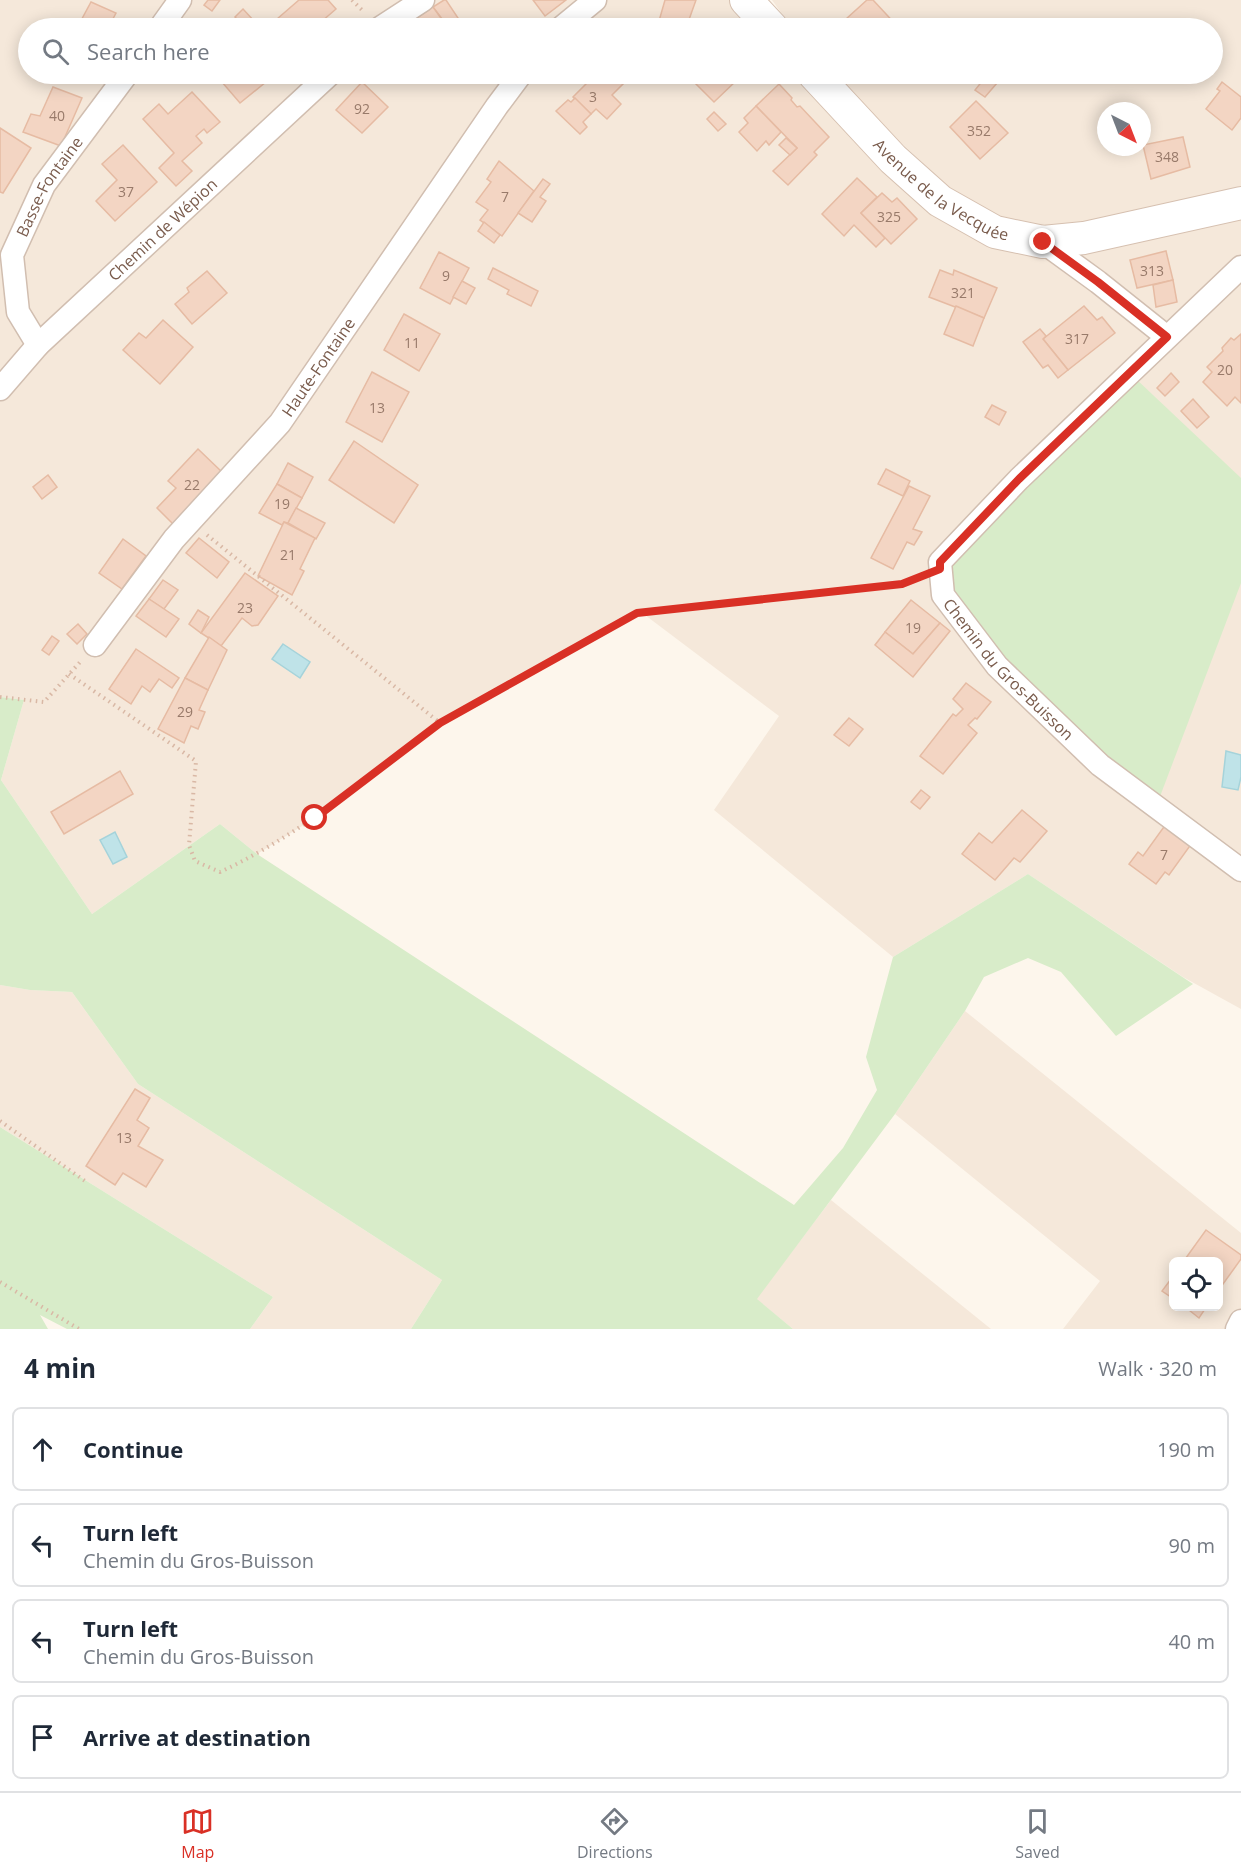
<!DOCTYPE html>
<html lang="en">
<head>
<meta charset="utf-8">
<style>
	:root { --surface:#fff; --page:#f6f6f7; --text:#1f2937; --muted:#747a83; --line:#e0e1e3; --accent:#d93025 }
	body { margin:0; font-family:"Open Sans",sans-serif; background:var(--page); color:var(--text) }
	.controls { position:absolute; right:18px; bottom:18px; display:grid; overflow:hidden; border-radius:9px; box-shadow:0 3px 15px #0003 }
	.controls button { width:54px; height:54px; display:grid; place-items:center; padding:0; border:0; border-bottom:2px solid var(--line); background:var(--surface); color:var(--text); font:30px sans-serif }
	.compass { position:absolute; left:1097px; top:102px; width:54px; height:54px; border-radius:50%; background:var(--surface); box-shadow:0 3px 15px #0003; rotate:138deg }
	.stop { position:absolute; width:18px; height:18px; margin:-14px; border:4px solid #d93025; border-radius:50%; background:#fff }
	.stop.end { background:#d93025; border-color:#fff; box-shadow:0 2px 6px #0008 }
	.list { margin:0; padding:0; list-style:none }
	h2 { display:flex; justify-content:space-between; align-items:center; height:78px; margin:0; padding:0 24px; font-size:26px }
	h2 small { font-size:20px; font-weight:400; color:var(--muted) }
	.list li { display:grid; grid-template-columns:39px 1fr auto; gap:18px; align-items:center; box-sizing:border-box; height:84px; margin:0 12px 12px; padding:0 12px; border:2px solid var(--line); border-radius:9px }
	.list b { display:block; font-size:22px; white-space:nowrap }
	.list p { margin:0; font-size:20px; white-space:nowrap; color:var(--muted) }
	.list em { font-size:20px; font-style:normal; color:var(--muted) }
	.icon { flex:none; width:33px; height:33px; fill:none; stroke:currentColor; stroke-width:2; stroke-linecap:round; stroke-linejoin:round }
	.map { position:relative; flex:none; width:1241px; height:1329px; overflow:hidden }
	.search { position:absolute; background:var(--surface); box-shadow:0 3px 15px #0003; left:18px; right:18px; top:18px; height:66px; display:flex; align-items:center; gap:15px; box-sizing:border-box; padding:0 21px; border-radius:33px; color:var(--muted); font-size:22px }
	.sheet { height:462px; background:var(--surface) }
	nav { display:flex; justify-content:space-around; align-items:center; box-sizing:border-box; height:84px; border-top:2px solid var(--line); background:var(--surface); font-size:16px; color:var(--muted) }
	nav a { display:grid; justify-items:center; gap:3px }
	nav .on { color:var(--accent) }
	.map>svg:first-child { display:block }
	.residential { fill:#f5e8da; fill-rule:evenodd }
	.green { fill:#d8ecc9 }
	.water { fill:#bfe3e8; stroke:#a5d3da; stroke-width:1.5 }
	.building { fill:#f3d5c3; stroke:#e6bba3; stroke-width:1.5 }
	.lines { fill:none; stroke-linecap:round; stroke-linejoin:round }
	.minor-casing { stroke:#d1beb0; stroke-width:25 }
	.secondary-casing { stroke:#d6c0b0; stroke-width:34 }
	.path { stroke:#d9b8a5; stroke-width:4; stroke-dasharray:1.5 4.5; stroke-linecap:butt }
	.minor { stroke:#fff; stroke-width:22 }
	.secondary { stroke:#fff; stroke-width:32 }
	.route { stroke:#d93025; stroke-width:8 }
	.labels { text-anchor:middle; dominant-baseline:central; stroke-width:4.5; stroke-linejoin:round; paint-order:stroke }
	.number-label { font-size:14px; fill:#987a6a }
	.street-label { font-size:16px; fill:#7a5c4d; stroke:#fffaf3 }
</style>
</head>
<body>
<div class="map">
<svg width="1241" height="1329" viewBox="0 0 1241 1329">
	<rect width="100%" height="100%" fill="#fdf6ec"/>
	<!-- residential -->
	<g class="residential">
		<polygon points="0,0 746,0 772,28 28,28 28,74 814,74 893,159 1043,242 1241,203 1241,1009 1183,977 1028,874 893,957 714,810 779,716 641,612 457,714 315,818 257,854 220,824 92,914 1,780 24,700 0,697"/>
		<path d="M 772,0 L 1241,0 L 1241,193 L 1140,218 L 1025,227 L 963,200 L 826,74 L 1212,74 L 1212,28 L 792,28 ZM 1106,111 L 1142,111 L 1142,147 L 1106,147 Z"/>
		<polygon points="0,985 30,990 72,992 138,1084 442,1280 411,1329 250,1329 273,1297 0,1127"/>
		<path d="M 965,1011 L 1241,1233 L 1241,1312 L 1232,1329 L 1063,1329 L 1100,1281 L 895,1114 ZM 1174,1262 L 1218,1262 L 1218,1306 L 1174,1306 Z"/>
		<polygon points="831,1200 991,1329 793,1329 756,1299"/>
	</g>
	<!-- green -->
	<g class="green">
		<polygon points="1135,378 1241,478 1241,583 1156,807 1100,765 943,595 940,562"/>
		<polygon points="0,697 24,700 1,780 92,914 220,824 257,854 794,1205 843,1148 877,1090 866,1057 893,957 1028,874 1193,984 1116,1036 1061,972 1028,958 984,977 965,1011 895,1114 757,1299 793,1329 411,1329 442,1280 138,1084 72,992 30,990 0,985"/>
		<polygon points="0,1127 273,1297 250,1329 67,1329 40,1315 48,1329 0,1329"/>
	</g>
	<!-- water -->
	<g class="water">
		<polygon points="283,644 310,662 300,678 272,659"/>
		<polygon points="1226,751 1241,755 1241,777 1238,790 1222,787"/>
		<polygon points="115,832 127,857 113,864 100,840"/>
	</g>
	<!-- building -->
	<g class="building">
		<polygon points="208,0 220,0 212,11 204,5"/>
		<polygon points="299,0 328,0 336,9 314,28 285,28 277,19"/>
		<polygon points="444,0 446,0 460,21 449,28 433,7"/>
		<polygon points="533,0 566,0 545,16"/>
		<polygon points="665,0 696,0 686,28 657,28"/>
		<polygon points="867,0 873,0 899,28 855,28 846,19"/>
		<polygon points="91,2 116,13 108,28 77,28"/>
		<polygon points="433,7 448,28 406,28 404,27"/>
		<polygon points="243,9 256,23 250,28 246,28 235,17"/>
		<polygon points="215,74 259,74 266,82 240,103"/>
		<polygon points="596,74 622,74 628,79 612,95 621,104 607,119 596,109 591,114 573,97"/>
		<polygon points="686,74 732,74 738,79 714,102"/>
		<polygon points="987,75 997,83 985,97 975,90"/>
		<polygon points="362,82 388,107 362,133 336,110"/>
		<polygon points="1222,82 1241,97 1241,118 1232,130 1206,109 1220,91 1217,89"/>
		<polygon points="779,84 792,98 791,100 797,107 800,106 829,137 814,152 817,155 788,185 773,171 797,148 756,106"/>
		<polygon points="53,87 82,98 61,146 23,132 31,114 40,116"/>
		<polygon points="192,92 220,122 207,133 204,129 196,136 202,143 182,161 192,171 176,186 159,168 174,153 143,119 159,104 168,114"/>
		<polygon points="575,98 591,114 583,122 587,127 580,134 556,111 568,100 571,102"/>
		<polygon points="976,101 1008,133 980,159 950,127"/>
		<polygon points="756,106 781,132 769,145 766,141 757,151 739,132 748,123 744,118"/>
		<polygon points="714,112 726,124 718,131 707,119"/>
		<polygon points="0,128 31,148 3,193 0,192"/>
		<polygon points="1183,137 1190,167 1151,179 1143,145"/>
		<polygon points="786,138 797,148 790,155 779,145"/>
		<polygon points="123,145 157,182 115,221 96,201 117,180 102,164"/>
		<polygon points="499,161 534,191 502,236 480,220 488,210 476,202 491,182 487,179"/>
		<polygon points="857,178 877,197 861,213 885,238 876,247 854,225 844,236 822,214"/>
		<polygon points="543,179 550,184 540,197 546,201 532,222 518,213"/>
		<polygon points="882,193 892,202 897,198 917,219 891,244 861,213"/>
		<polygon points="484,222 500,235 494,243 478,231"/>
		<polygon points="1166,251 1173,280 1137,288 1130,260"/>
		<polygon points="439,252 469,268 450,304 420,288"/>
		<polygon points="493,268 538,291 531,306 507,294 509,290 488,279"/>
		<polygon points="940,270 953,275 954,270 997,288 984,318 929,297"/>
		<polygon points="207,271 227,293 192,324 175,304 189,292 187,288"/>
		<polygon points="1173,280 1177,302 1156,307 1153,285"/>
		<polygon points="462,281 475,288 466,304 453,297"/>
		<polygon points="956,306 984,318 973,346 944,334"/>
		<polygon points="1084,306 1097,320 1102,317 1115,333 1068,370 1043,339"/>
		<polygon points="404,314 440,334 419,371 384,350"/>
		<polygon points="163,320 193,347 160,384 123,350 139,333 146,338"/>
		<polygon points="1040,329 1046,336 1043,339 1068,370 1058,378 1048,365 1043,368 1023,342"/>
		<polygon points="1241,334 1241,403 1235,397 1227,406 1203,382 1212,372 1207,367 1223,351 1222,348 1231,338 1234,340"/>
		<polygon points="372,372 409,392 382,442 346,422"/>
		<polygon points="1171,373 1179,382 1165,396 1157,388"/>
		<polygon points="1193,399 1209,417 1197,428 1181,411"/>
		<polygon points="992,405 1006,412 999,425 985,417"/>
		<polygon points="354,441 418,485 394,523 329,480"/>
		<polygon points="198,449 223,473 173,524 157,508 176,488 168,481"/>
		<polygon points="288,463 313,477 302,498 277,484"/>
		<polygon points="886,469 910,481 903,496 878,484"/>
		<polygon points="48,475 57,487 42,499 33,487"/>
		<polygon points="277,484 302,498 288,523 284,522 282,525 259,513"/>
		<polygon points="909,486 930,496 913,529 922,532 914,545 907,542 893,569 871,558"/>
		<polygon points="296,508 325,523 316,539 288,523"/>
		<polygon points="284,522 315,538 300,569 304,571 292,595 258,576"/>
		<polygon points="199,538 229,562 217,578 186,553"/>
		<polygon points="123,539 146,556 122,589 99,573"/>
		<polygon points="245,573 278,596 258,625 252,626 242,618 221,646 201,633"/>
		<polygon points="163,580 178,590 164,609 149,599"/>
		<polygon points="149,599 179,619 166,637 136,616"/>
		<polygon points="911,600 940,623 913,654 885,632"/>
		<polygon points="198,610 209,617 201,633 189,624"/>
		<polygon points="940,623 950,631 913,677 875,645 885,632 913,654"/>
		<polygon points="78,624 87,634 77,644 67,634"/>
		<polygon points="52,636 59,641 49,655 42,650"/>
		<polygon points="209,637 227,650 208,690 185,678"/>
		<polygon points="136,649 179,678 172,688 159,679 150,692 142,686 131,704 109,689"/>
		<polygon points="185,678 208,690 199,710 205,712 198,729 191,726 184,743 158,729"/>
		<polygon points="966,683 991,702 977,719 975,718 968,725 977,733 943,774 920,756 953,714 956,716 963,709 953,699"/>
		<polygon points="849,718 863,729 849,746 834,735"/>
		<polygon points="120,771 133,794 64,834 51,812"/>
		<polygon points="921,790 930,797 920,809 911,802"/>
		<polygon points="1022,810 1047,831 1020,862 1014,858 995,880 962,854 979,833 992,843"/>
		<polygon points="1166,824 1192,843 1169,875 1165,872 1156,884 1129,864 1138,852 1143,856"/>
		<polygon points="135,1089 150,1098 137,1120 149,1128 138,1146 163,1160 146,1187 123,1173 115,1185 86,1166"/>
		<polygon points="1206,1230 1241,1255 1241,1259 1218,1291 1218,1262 1183,1262"/>
		<polygon points="1174,1275 1174,1299 1162,1291"/>
		<polygon points="1184,1306 1207,1306 1199,1318"/>
	</g>
	<g class="lines">
		<!-- minor casing -->
		<g class="minor-casing">
			<g id="minor">
				<polyline points="160,28 180,0"/>
				<polyline points="380,28 423,0"/>
				<polyline points="561,28 595,0"/>
				<polyline points="1043,242 1098,282 1167,337"/>
				<path id="s1" d="M 1241,267 L 1019,479 L 940,562 L 943,595 L 997,666 L 1100,765 L 1241,870"/>
				<path id="s2" d="M 38,345 L 18,312 L 12,255 L 44,185 L 127,74"/>
				<path id="s3" d="M 0,389 L 38,345 L 330,74"/>
				<path id="s4" d="M 95,645 L 174,539 L 280,423 L 497,106 L 521,74"/>
				<polyline points="1237,1329 1241,1321"/>
			</g>
		</g>
		<!-- secondary casing -->
		<g class="secondary-casing">
			<g id="secondary">
				<polyline points="746,0 772,28"/>
				<path id="s5" d="M 814,74 L 893,159 L 940,201 L 995,232 L 1043,242 L 1084,238 L 1241,203"/>
			</g>
		</g>
		<!-- path -->
		<g class="path">
			<polyline points="352,0 364,12"/>
			<polyline points="207,535 440,723 637,613 902,584 920,577"/>
			<path d="M 69,674 L 196,761 L 189,845 L 195,861 L 220,872 C 302,834 369,777 440,723"/>
			<polyline points="0,697 44,702 81,661"/>
			<polyline points="0,1121 85,1181"/>
			<polyline points="0,1282 79,1329"/>
		</g>
		<!-- minor -->
		<use href="#minor" class="minor"/>
		<!-- secondary -->
		<use href="#secondary" class="secondary"/>
	</g>
	<g class="lines">
		<!-- route -->
		<polyline class="route" points="315,818 440,723 637,613 902,584 940,569 940,562 1019,479 1167,337 1098,282 1043,242"/>
	</g>
	<g class="labels">
		<!-- number labels -->
		<g class="number-label">
			<text x="593" y="96">3</text>
			<text x="362" y="108">92</text>
			<text x="57" y="115">40</text>
			<text x="979" y="130">352</text>
			<text x="1167" y="156">348</text>
			<text x="126" y="191">37</text>
			<text x="505" y="196">7</text>
			<text x="889" y="216">325</text>
			<text x="1152" y="270">313</text>
			<text x="446" y="275">9</text>
			<text x="963" y="292">321</text>
			<text x="1077" y="338">317</text>
			<text x="412" y="342">11</text>
			<text x="1225" y="369">20</text>
			<text x="377" y="407">13</text>
			<text x="192" y="484">22</text>
			<text x="282" y="503">19</text>
			<text x="288" y="554">21</text>
			<text x="245" y="607">23</text>
			<text x="913" y="627">19</text>
			<text x="185" y="711">29</text>
			<text x="1164" y="854">7</text>
			<text x="124" y="1137">13</text>
		</g>
		<!-- street labels -->
		<g class="street-label">
			<text stroke="none"><textPath href="#s5" startOffset="174">Avenue de la Vecquée</textPath></text>
			<text stroke="none"><textPath href="#s2" startOffset="174">Basse-Fontaine</textPath></text>
			<text stroke="none"><textPath href="#s3" startOffset="228">Chemin de Wépion</textPath></text>
			<text stroke="none"><textPath href="#s4" startOffset="357">Haute-Fontaine</textPath></text>
			<text stroke="none"><textPath href="#s1" startOffset="554">Chemin du Gros-Buisson</textPath></text>
		</g>
	</g>
</svg>
<div class="controls">
<button><svg class="icon" aria-label="locate" viewBox="0 0 24 24"><circle cx="12" cy="12" r="6"/><path d="M12 2v4M12 18v4M2 12h4M18 12h4"/></svg></button>
</div>
<svg class="compass" viewBox="-18 -18 36 36"><path d="M0-13l5 13h-10z" fill="#e53935"/><path d="M0 13l5-13h-10z" fill="#747a83"/></svg>
<div class="stop" style="left:315px;top:818px"></div>
<div class="stop end" style="left:1043px;top:242px"></div>
<div class="search"><svg class="icon" aria-label="search" viewBox="0 0 24 24"><circle cx="10" cy="10" r="6"/><path d="M15 15l6 6"/></svg>Search here</div>
</div>
<section class="sheet">
<h2>4 min<small>Walk · 320 m</small></h2>
<ul class="list">
<li><svg class="icon" aria-label="ahead" viewBox="0 0 24 24"><path d="M12 20V5M6 11l6-6 6 6"/></svg><div><b>Continue</b></div><em>190 m</em></li>
<li><svg class="icon" aria-label="left" viewBox="0 0 24 24"><path d="M17 20v-9H6M10 6l-5 5 5 5"/></svg><div><b>Turn left</b><p>Chemin du Gros-Buisson</p></div><em>90 m</em></li>
<li><svg class="icon" aria-label="left" viewBox="0 0 24 24"><path d="M17 20v-9H6M10 6l-5 5 5 5"/></svg><div><b>Turn left</b><p>Chemin du Gros-Buisson</p></div><em>40 m</em></li>
<li><svg class="icon" aria-label="arrive" viewBox="0 0 24 24"><path d="M6 21V4h12l-3 4 3 4H6"/></svg><div><b>Arrive at destination</b></div></li>
</ul>
</section>
<nav>
<a class="on"><svg class="icon" aria-label="map" viewBox="0 0 24 24"><path d="M3 6l6-2 6 2 6-2v14l-6 2-6-2-6 2zM9 4v14M15 6v14"/></svg>Map</a>
<a><svg class="icon" aria-label="directions" viewBox="0 0 24 24"><path d="M12 3l9 9-9 9-9-9zM9 14v-3h6M13 9l2 2-2 2"/></svg>Directions</a>
<a><svg class="icon" aria-label="saved" viewBox="0 0 24 24"><path d="M7 4h10v16l-5-4-5 4z"/></svg>Saved</a>
</nav>
</body>
</html>
